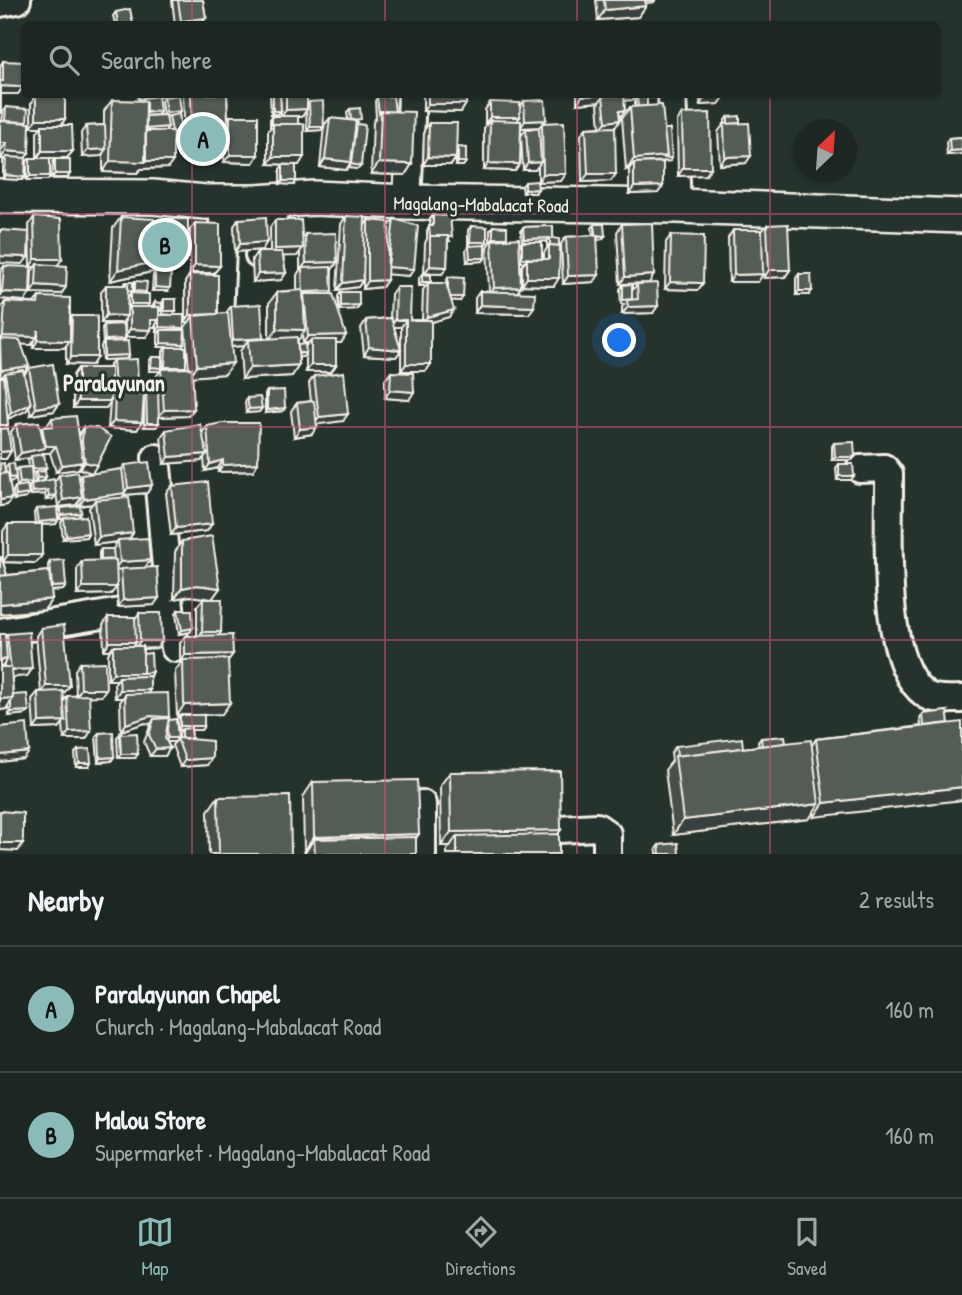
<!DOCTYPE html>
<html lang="en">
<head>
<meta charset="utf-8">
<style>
	:root { --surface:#1c2622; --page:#29322f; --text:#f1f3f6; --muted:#a0a5a5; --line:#3a4340; --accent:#8bbbb9 }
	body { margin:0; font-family:"Patrick Hand",sans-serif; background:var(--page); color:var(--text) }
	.compass { position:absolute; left:794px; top:119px; width:63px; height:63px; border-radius:50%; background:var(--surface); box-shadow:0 2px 5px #0004; rotate:25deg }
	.you { position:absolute; left:620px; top:341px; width:24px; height:24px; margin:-18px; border:5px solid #fff; border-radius:50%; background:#1a73e8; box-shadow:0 0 0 10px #1a73e833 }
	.badge { display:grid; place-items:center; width:46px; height:46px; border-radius:50%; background:var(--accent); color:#111; font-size:23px; font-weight:700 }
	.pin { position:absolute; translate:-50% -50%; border:4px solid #fff; box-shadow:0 2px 7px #0006 }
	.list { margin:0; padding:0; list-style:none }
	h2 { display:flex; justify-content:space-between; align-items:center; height:91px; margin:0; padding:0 28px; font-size:30px }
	h2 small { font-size:23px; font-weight:400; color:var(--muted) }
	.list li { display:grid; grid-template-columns:46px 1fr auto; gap:21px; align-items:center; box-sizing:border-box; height:126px; padding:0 28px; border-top:2px solid var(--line) }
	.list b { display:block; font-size:26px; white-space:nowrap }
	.list p { margin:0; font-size:23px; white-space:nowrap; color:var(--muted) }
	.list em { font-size:23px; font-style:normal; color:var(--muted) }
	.icon { flex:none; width:38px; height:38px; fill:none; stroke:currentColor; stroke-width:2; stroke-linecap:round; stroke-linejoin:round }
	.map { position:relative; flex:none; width:962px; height:854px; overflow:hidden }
	.search { position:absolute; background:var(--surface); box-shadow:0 2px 5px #0004; left:21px; right:21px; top:21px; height:77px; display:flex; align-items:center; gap:18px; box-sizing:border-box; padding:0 24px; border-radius:10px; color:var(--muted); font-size:26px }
	.sheet { height:343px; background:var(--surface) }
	nav { display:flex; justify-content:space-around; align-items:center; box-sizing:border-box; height:98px; border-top:2px solid var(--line); background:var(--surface); font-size:19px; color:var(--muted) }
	nav a { display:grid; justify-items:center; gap:4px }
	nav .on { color:var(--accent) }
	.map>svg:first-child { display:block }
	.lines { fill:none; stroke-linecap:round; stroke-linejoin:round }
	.minor-casing { stroke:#f4f1e8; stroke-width:32 }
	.major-casing { stroke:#f4f1e8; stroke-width:38 }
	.minor { stroke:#26332d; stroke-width:26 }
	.major { stroke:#26332d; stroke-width:33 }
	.wall { fill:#474f49; stroke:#f4f1e8; stroke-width:2; fill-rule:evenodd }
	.shaded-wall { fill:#39403c; stroke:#f4f1e8; stroke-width:2 }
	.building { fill:#525c55; stroke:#f4f1e8; stroke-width:2 }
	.grid { fill:none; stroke:#ce4e7e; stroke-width:2; stroke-opacity:0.55 }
	.labels { text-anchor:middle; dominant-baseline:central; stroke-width:6; stroke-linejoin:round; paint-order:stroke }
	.street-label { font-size:19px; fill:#f4f1e8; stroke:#26332d }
	.quarter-label { font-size:23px; font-weight:bold; fill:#f4f1e8; stroke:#26332d }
</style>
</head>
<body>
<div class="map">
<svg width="962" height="854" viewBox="0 0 962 854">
	<rect width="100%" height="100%" fill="#26332d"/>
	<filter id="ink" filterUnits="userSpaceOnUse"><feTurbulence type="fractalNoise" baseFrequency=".0143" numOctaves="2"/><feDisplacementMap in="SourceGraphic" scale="14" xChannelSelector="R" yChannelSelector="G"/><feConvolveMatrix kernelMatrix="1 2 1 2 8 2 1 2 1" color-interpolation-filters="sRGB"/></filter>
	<g filter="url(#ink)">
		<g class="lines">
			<!-- minor casing -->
			<g class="minor-casing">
				<g id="minor">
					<polyline points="0,3 17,0"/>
					<polyline points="672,94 677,206"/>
					<polyline points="407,202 412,97"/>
					<polyline points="259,255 266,254 265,227 281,201"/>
					<polyline points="219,318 224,201"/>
					<path d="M 156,458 C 163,521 166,585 175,648"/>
					<path d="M 860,469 L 884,468 L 889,474 C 890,528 879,661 925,694 C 934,701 951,699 962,699"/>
					<polyline points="0,632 169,604"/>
					<polyline points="422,804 422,854"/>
					<polyline points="559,829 597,827 607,834 607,854"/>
				</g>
			</g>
			<!-- major casing -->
			<g class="major-casing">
				<polyline id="major" points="0,196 152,197 205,202 256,202 314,198 407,202 677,206 962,216"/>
			</g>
			<!-- minor -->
			<use href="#minor" class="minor"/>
			<!-- major -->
			<use href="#major" class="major"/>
		</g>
		<!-- wall -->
		<g class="wall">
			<polygon points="172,0 203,0 206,18 201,24 175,24"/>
			<polygon points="596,0 655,0 654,2 645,3 646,6 638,17 598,20"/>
			<polygon points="116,12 133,24 115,24 113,16"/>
			<polygon points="3,61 23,87 18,94 1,94 0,114 0,66"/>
			<polygon points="33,94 61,94 65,119 61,125 73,151 67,158 50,158 50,176 48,180 27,180 27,161 30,158 37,158 37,132 41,127 31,127 31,103 33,101"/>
			<polygon points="137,94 158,94 157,96 158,115 163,115 161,101 164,97 160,97 159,94 178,94 181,142 173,144 168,168 141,169 137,173 103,172 103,153 101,156 82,157 81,133 86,126 104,125 104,111 112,100 141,101 142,99 138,99"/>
			<polygon points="183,94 227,94 228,119 230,116 258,155 253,163 224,162 225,131 220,137 185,138"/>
			<polygon points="270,94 280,94 281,111 278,114 271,114"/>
			<polygon points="280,94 307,94 307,104 309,102 324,127 321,130 307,131 306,111 302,117 298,117 299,165 268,164 268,131 271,127 270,127 270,119 272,116 281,116"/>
			<polygon points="423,94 466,94 466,104 461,112 423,111"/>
			<polygon points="577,94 635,94 633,100 624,100 620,118 615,127 611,181 582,182 581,135 586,128 600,127 598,104 599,102 577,104"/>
			<polygon points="700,94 725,94 725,96 719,104 700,105"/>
			<polygon points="377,97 395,112 412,164 405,175 371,174 373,122 376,117 375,101"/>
			<polygon points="637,97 647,106 664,129 672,158 670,161 662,162 658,193 629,194 629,169 626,170 622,118 630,107 635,107 635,101"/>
			<polygon points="524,101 546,120 544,123 561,181 538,182 538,166 535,170 523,170 521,136 526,129 539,127 521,128 520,164 515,171 484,170 484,128 487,124 485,124 485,110 490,102 520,107"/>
			<polygon points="6,107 27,122 29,153 25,158 22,180 3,179 3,161 5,159 1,159 0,121 2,122 3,111"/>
			<polygon points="350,109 358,122 356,123 358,169 349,168 349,165 346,170 320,167 324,125 330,118 348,120 347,112"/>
			<polygon points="682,114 706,175 678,176 677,121"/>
			<polygon points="728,117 740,123 746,163 720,165 718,132 724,124 725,124 725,120"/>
			<polygon points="429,123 456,150 458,147 466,162 463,166 456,166 456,159 451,165 423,165 424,130"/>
			<polygon points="962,137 962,154 947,155 946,142 949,138"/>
			<polygon points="55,159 70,174 67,178 52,178 53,162"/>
			<polygon points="283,165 296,181 294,185 280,184 280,169"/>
			<polygon points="525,182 535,193 523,193 522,186"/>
			<polygon points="433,215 450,241 448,241 447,267 442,274 424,273 425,243 427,239 427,230 430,226 430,219"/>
			<polygon points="346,216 365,225 368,220 388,233 389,226 394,219 414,269 409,276 387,274 387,280 382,287 363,289 363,280 358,287 337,290 341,224"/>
			<polygon points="34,217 58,265 66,287 61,294 31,293 32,271 35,267 30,267 29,225"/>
			<polygon points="121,217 154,236 162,236 162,226 167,219 188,252 183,260 168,260 161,270 110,281 113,228"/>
			<polygon points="239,219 262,250 235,252 234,226"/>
			<path d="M 275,220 L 302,238 L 305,234 L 337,262 L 332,270 L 331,294 L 346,335 L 341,343 L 336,343 L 336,365 L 331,372 L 306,372 L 306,353 L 303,357 L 299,357 L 299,365 L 292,376 L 242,379 L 240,351 L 244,346 L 231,347 L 225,374 L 192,376 L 188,416 L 158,417 L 159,423 L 156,427 L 144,427 L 144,397 L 142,422 L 137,430 L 108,428 L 110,402 L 106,408 L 73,408 L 73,375 L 78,368 L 108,368 L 113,360 L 133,393 L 127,393 L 144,394 L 146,389 L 157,389 L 156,377 L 160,371 L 149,371 L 149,361 L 152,357 L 162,368 L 161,369 L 163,369 L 163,351 L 166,347 L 186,367 L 185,368 L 189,368 L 185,327 L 189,322 L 185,322 L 185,282 L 190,274 L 218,314 L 226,313 L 231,306 L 262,339 L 269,339 L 269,303 L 277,292 L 297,290 L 297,275 L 300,270 L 300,252 L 297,256 L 283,256 L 286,273 L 281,280 L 253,282 L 252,259 L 257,252 L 270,252 L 270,227 ZM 302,335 L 303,343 L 308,343 L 305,347 L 298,345 L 298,341 Z"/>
			<polygon points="195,223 220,266 214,273 190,273 190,230"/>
			<polygon points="595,224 605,236 602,239 597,240 594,282 563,284 561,244 566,237 593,235 592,228"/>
			<polygon points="622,224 649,283 620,284 617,232"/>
			<polygon points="767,225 790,270 785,277 764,278 763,269 758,282 729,282 728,238 733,230 762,231"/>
			<polygon points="471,226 487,242 485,245 485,258 483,261 467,262 466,250 469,246 474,246 468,246 468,230"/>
			<path d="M 493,226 L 507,239 L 519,246 L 522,242 L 521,231 L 523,227 L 553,226 L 554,286 L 522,285 L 522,266 L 525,262 L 520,262 L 521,287 L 518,292 L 529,314 L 475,313 L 475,298 L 480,291 L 489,291 L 487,247 L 490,242 L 490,230 ZM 547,241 L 547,248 L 544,253 L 544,259 L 542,259 L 531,242 Z"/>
			<polygon points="671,235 703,283 698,290 665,289 666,242"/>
			<polygon points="4,266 30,293 25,301 0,299 0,271"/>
			<polygon points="155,272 168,291 152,291 153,275"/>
			<path d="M 422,274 L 431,283 L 446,283 L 448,277 L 460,301 L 451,300 L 449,317 L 431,322 L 431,364 L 426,371 L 401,371 L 401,350 L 396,357 L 364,355 L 361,328 L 366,320 L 390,318 L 391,294 L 396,287 L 410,320 L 422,320 L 423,290 L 426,286 L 419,286 L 419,278 ZM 394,327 L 401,327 L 401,349 Z"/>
			<polygon points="799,274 809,295 796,295 796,278"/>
			<path d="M 135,281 L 146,292 L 145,294 L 147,307 L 152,307 L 155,302 L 159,315 L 184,328 L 183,330 L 184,344 L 182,347 L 158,347 L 158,334 L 160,331 L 156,331 L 156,324 L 154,327 L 151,327 L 146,337 L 125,337 L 125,319 L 122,323 L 101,323 L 101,292 L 106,285 L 123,285 L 126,282 L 133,284 ZM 127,295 L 130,295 L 128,297 L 128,308 L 129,308 L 127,311 Z"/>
			<polygon points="637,284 653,313 622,314 622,307 624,304 621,304 620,289 623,285 632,291"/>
			<polygon points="341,292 359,305 357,309 339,310 338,296"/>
			<polygon points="39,297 70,319 72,316 92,365 66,364 66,345 64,348 33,348 33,342 31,345 21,344 24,375 29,368 59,404 54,411 31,415 29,407 26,411 7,419 8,425 5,428 11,451 6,459 0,459 0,377 3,376 0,377 0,309 5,302 34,303"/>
			<polygon points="164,299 176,299 162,314 162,303"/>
			<polygon points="104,325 125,339 123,341 129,355 126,359 102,360 101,346 103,343 102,328"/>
			<polygon points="391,372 409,400 385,398 385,380"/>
			<polygon points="314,376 343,421 316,424 312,434 294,437 291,411 297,403 311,401 309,383"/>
			<polygon points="267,391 285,408 283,411 265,413 265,394"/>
			<polygon points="247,398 262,408 259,412 246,413 245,402"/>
			<polygon points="52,418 79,434 83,427 92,473 80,469 80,467 78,469 56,472 50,453 41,453 40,454 46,468 43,471 46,477 43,481 35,482 34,475 36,472 31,473 32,482 30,486 27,486 29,494 26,498 14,500 13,491 15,487 17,487 15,472 18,468 29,467 28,459 30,458 15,460 11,432 16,424 41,429 42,427 47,426"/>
			<polygon points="207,426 253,471 218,472 218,468 205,471 204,458 201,461 164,464 161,437 166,430 202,433"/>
			<polygon points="834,443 855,457 852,460 832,460 832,446"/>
			<polygon points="0,464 5,473 6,473 5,468 8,464 16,477 13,481 9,482 7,505 0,506"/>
			<polygon points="839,464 851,480 837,480 836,468"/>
			<polygon points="125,465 152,485 147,493 124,495 122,498 133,533 129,540 150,560 145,567 154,605 118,607 116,580 111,594 77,595 77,569 82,561 99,561 99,552 101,549 113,549 117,542 94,545 89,508 92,504 80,506 81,513 79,516 88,533 86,537 63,539 61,522 64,519 59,519 58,511 61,508 79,506 78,502 76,505 58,507 56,492 56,495 53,499 46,500 45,494 30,495 29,487 31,484 54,482 59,475 79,478 81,475 121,470"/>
			<polygon points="172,486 207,531 171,535 166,493"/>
			<polygon points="36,509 58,520 56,524 42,525 42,555 36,563 3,562 7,575 48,571 48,565 50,561 66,586 63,590 51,591 52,599 44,610 0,614 3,561 3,531 8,524 35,524 34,513"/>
			<polygon points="182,541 220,588 212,599 219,635 233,654 228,660 222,714 204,715 204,726 201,730 191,730 192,738 191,739 207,765 180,767 172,745 175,742 167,742 170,748 165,756 150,756 144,742 151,724 145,723 121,731 120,702 123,698 115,698 114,684 117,680 108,680 108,654 110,650 104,650 103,625 108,617 135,619 139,613 162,641 157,648 143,649 143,654 152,672 150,676 148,693 169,717 169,720 178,738 179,738 179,733 181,730 178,730 177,719 180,716 177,716 175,671 181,663 180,663 180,643 185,636 197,636 197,606 203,599 210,599 190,596 174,599 175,552"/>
			<polygon points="178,610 190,632 179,634 176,614"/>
			<polygon points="41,628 64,693 63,693 64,701 67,696 76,696 75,670 80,663 101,696 89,696 86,739 64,739 63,723 59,728 34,729 32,699 38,692 41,692 36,636"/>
			<polygon points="7,634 32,669 27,676 12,677 13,695 29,711 26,714 9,716 8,706 6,709 0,710 0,667 4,667 4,663 2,666 5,637"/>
			<polygon points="947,711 814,817 814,812 809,819 673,835 665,770 672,761 671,753 676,746 743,748 759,746 758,742 761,738 786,743 812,745 816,739 921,726 920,718 923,714"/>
			<polygon points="99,733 114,757 111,761 98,762 96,736"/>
			<polygon points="120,734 135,758 118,758 117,737"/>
			<polygon points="78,750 89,767 76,767 75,753"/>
			<polygon points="450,772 558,834 559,854 447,854 447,850 450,846 441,846 440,786"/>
			<polygon points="313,782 416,838 416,854 304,854 306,851 304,851 303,797"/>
			<polygon points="218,797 291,854 209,854 208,811"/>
			<polygon points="659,845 679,854 657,854 656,849"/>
		</g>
		<!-- shaded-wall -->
		<g class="shaded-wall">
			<polygon points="642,0 655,0 654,2 640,3"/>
			<polygon points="646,6 638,17 598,20 605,10"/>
			<polygon points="206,18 201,24 178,24 181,21"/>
			<polygon points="1,86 23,87 18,94 0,94"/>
			<polygon points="158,94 156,97 138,99 140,95"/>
			<polygon points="162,94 178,94 177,96 160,97"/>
			<polygon points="310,94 338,94 308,98"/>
			<polygon points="652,94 668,94 667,97 650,98"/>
			<polygon points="606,95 603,98 603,96 599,102 577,104 582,96"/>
			<polygon points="635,96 633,100 620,101 623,97"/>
			<polygon points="725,96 719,104 700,105 705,97"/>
			<polygon points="428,104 466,104 461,112 423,111"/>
			<polygon points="307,109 302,117 281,117 286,110"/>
			<polygon points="625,110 620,118 619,111"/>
			<polygon points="160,111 158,115 142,116 145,113"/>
			<polygon points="181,111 179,115 163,117 166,113"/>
			<polygon points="273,111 281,111 278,114 271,114"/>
			<polygon points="490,117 520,117 514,125 490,120 487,124 485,124"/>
			<polygon points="36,119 65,119 60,127 42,125 41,127 31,127"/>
			<polygon points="546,120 539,127 520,128 525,121"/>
			<polygon points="620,120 615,128 600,129 606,122"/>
			<polygon points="228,126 220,137 185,138 192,127"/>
			<polygon points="168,127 165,131 141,133 143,129"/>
			<polygon points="310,127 324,127 321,130 307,131"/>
			<polygon points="183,139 181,142 171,144 174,141"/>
			<polygon points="0,143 7,143 1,150 0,150"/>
			<polygon points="106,149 101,156 82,157 88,150"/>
			<polygon points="962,150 962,154 947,155 950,151"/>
			<polygon points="6,151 29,153 24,160 6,157 5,159 1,159"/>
			<polygon points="42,151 73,151 67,158 37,158"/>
			<polygon points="230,155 258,155 253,163 224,162"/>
			<polygon points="667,156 672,158 670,161 634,163 629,169 626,170 634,159"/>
			<polygon points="751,156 746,163 720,165 725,157"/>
			<polygon points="273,157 304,157 299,165 268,164"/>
			<polygon points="428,157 456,158 451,165 423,165"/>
			<polygon points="325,159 351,162 346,170 320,167"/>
			<polygon points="110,161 173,161 168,168 141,169 137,173 103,172"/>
			<polygon points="458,162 466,162 463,166 456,166"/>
			<polygon points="541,162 535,170 523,170 528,163"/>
			<polygon points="379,163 412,164 405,175 371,174"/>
			<polygon points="489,163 520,164 515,171 484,170"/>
			<polygon points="351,164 361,166 358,169 349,168"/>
			<polygon points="683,168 711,168 706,175 678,176"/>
			<polygon points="55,174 70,174 67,178 52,178"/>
			<polygon points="543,174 566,174 561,181 538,182"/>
			<polygon points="588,174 616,174 611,181 582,182"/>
			<polygon points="5,175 25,177 22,180 3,179"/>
			<polygon points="30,176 50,176 48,180 27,180"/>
			<polygon points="283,181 296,181 294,185 280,184"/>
			<polygon points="663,186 658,193 629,194 634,187"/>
			<polygon points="538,189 535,193 523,193 525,190"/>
			<polygon points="595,236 605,236 602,239 593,240"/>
			<polygon points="550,238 547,241 521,243 524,239"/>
			<polygon points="267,242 262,250 235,252 240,244"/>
			<polygon points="470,242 487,242 484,246 468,246"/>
			<polygon points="303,248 297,256 270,257 275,249"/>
			<polygon points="188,252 183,260 168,260 161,270 110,281 118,270 168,253"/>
			<polygon points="0,256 28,257 23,264 0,263"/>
			<polygon points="470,258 485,258 483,261 467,262"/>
			<polygon points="522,258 527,259 525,262 519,262"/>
			<polygon points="35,259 62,259 57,266 37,264 35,267 30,267"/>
			<polygon points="337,262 332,270 302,268 306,263"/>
			<polygon points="195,265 220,266 214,273 190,273"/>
			<polygon points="430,266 447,267 442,274 424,273"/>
			<polygon points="388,267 414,269 409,276 383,274"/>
			<polygon points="769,270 790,270 785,277 764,278"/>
			<polygon points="286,273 281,280 253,282 258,274"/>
			<polygon points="763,274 758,282 729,282 734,275"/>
			<polygon points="599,275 594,282 563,284 568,276"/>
			<polygon points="654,275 649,283 620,284 625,277"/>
			<polygon points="527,278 559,278 554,286 522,285"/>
			<polygon points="363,280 358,287 337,290 343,283"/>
			<polygon points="387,280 382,287 363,289 368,281"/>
			<polygon points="422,282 428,283 426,286 419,286"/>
			<polygon points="670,282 703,283 698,290 665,289"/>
			<polygon points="36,285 66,287 61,294 31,293"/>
			<polygon points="155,287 170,288 168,291 152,291"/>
			<polygon points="521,287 516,294 489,296 494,288"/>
			<polygon points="332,291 327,299 300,300 303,292"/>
			<polygon points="799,291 812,291 809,295 796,295"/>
			<polygon points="2,292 30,293 25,301 0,299 0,295"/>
			<polygon points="448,296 463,297 460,301 445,300"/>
			<polygon points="131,304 149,304 147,308 128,308"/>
			<polygon points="359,305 357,309 339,310 341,306"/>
			<polygon points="480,305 534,307 529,314 475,313"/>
			<polygon points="658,306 653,313 622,314 628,307"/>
			<polygon points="454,310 449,317 422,325 427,317"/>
			<polygon points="164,311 176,311 173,315 162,314"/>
			<polygon points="106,315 127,316 122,323 101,323"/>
			<polygon points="190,315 218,315 193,316 189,322 185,322"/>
			<polygon points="151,320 159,320 154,327 146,327"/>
			<polygon points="395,320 406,320 401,327 390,327"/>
			<polygon points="159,327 184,328 182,332 156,331"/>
			<polygon points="130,329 151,330 146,337 125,337"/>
			<polygon points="277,329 305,330 298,341 269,340"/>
			<polygon points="346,335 341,343 311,343 311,340 308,343 303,343 308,336"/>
			<polygon points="3,336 37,337 31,345 0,343 0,340"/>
			<polygon points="263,338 258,345 248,340 244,346 228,347 233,340"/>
			<polygon points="125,339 122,342 103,343 105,340"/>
			<polygon points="38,340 70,341 64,348 33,348"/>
			<polygon points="161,343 184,344 182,347 158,347"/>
			<polygon points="369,347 401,350 396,357 364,355"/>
			<polygon points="306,353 303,357 294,357 297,354"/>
			<polygon points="129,355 126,359 102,360 104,356"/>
			<polygon points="71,357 97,357 92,365 66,364"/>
			<polygon points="233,363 225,374 189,377 197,366"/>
			<polygon points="406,364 431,364 426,371 401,371"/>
			<polygon points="299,365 292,376 242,379 250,368"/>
			<polygon points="311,365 336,365 331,372 306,372"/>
			<polygon points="29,366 24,373 5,373 3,376 0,377 1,370"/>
			<polygon points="151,367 162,368 160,371 149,371"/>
			<polygon points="138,385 133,393 110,394 115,387"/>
			<polygon points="390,390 414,392 409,400 385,398"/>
			<polygon points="78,401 111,401 106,408 73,408"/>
			<polygon points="31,404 26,411 5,420 11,413"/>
			<polygon points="59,404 54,411 31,415 36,408"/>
			<polygon points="262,408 259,412 246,413 249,409"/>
			<polygon points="285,408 283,411 265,413 267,410"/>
			<polygon points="194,409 188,416 158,417 164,410"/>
			<polygon points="348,414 343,421 313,425 319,417"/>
			<polygon points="114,421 142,422 137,430 108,428"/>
			<polygon points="147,423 159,423 156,427 144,427"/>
			<polygon points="317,427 312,434 294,437 300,429"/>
			<polygon points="46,446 56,446 50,453 41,453 40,456 31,456 30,458 15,460 21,453 44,448"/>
			<polygon points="11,451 6,459 0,459 0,452"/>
			<polygon points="207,454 201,461 164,464 169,457"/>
			<polygon points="835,457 855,457 852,460 832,460"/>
			<polygon points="223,460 218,468 205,471 210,464"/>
			<polygon points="83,462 78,469 56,472 62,465"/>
			<polygon points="85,462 97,465 92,473 80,469"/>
			<polygon points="258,463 253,471 218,472 223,465"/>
			<polygon points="46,468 43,471 30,473 33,469"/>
			<polygon points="839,476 854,476 851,480 837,480"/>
			<polygon points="46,477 43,481 35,482 37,478"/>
			<polygon points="32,482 30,486 17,487 20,483"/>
			<polygon points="152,485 147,493 124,495 120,501 95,500 92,504 79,506 84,499 124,493 128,488"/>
			<polygon points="48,490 45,494 30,495 32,492"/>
			<polygon points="29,494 26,498 14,500 16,496"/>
			<polygon points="56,495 53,499 46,500 49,496"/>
			<polygon points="82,497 76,505 58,507 63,500"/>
			<polygon points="12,498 7,505 0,506 0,500"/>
			<polygon points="81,513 78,517 59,519 61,515"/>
			<polygon points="58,520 56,524 35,525 38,522"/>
			<polygon points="212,524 207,531 171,535 176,528"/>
			<polygon points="88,533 86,537 63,539 66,536"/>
			<polygon points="133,533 128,541 118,540 117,542 94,545 99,537"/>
			<polygon points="8,555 42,555 36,563 3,562"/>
			<polygon points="150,560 145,568 114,570 120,562"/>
			<polygon points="197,585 220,588 212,599 190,596 174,599 182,588"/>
			<polygon points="66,586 63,590 49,591 52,587"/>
			<polygon points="83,587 117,587 111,594 77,595"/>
			<polygon points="159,598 154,605 118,607 123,600"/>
			<polygon points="52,599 44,610 0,614 0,604"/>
			<polygon points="193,628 190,632 179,634 182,630"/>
			<polygon points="202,632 221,632 216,640 197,640"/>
			<polygon points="140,641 162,641 157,648 135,649"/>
			<polygon points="109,642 136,642 131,649 113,646 110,650 104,650"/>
			<polygon points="233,654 227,662 183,660 180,663 185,655"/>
			<polygon points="7,659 2,666 0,666 0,660"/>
			<polygon points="32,669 27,676 5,678 10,670"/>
			<polygon points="152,672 150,676 119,677 117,680 108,680 113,673"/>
			<polygon points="46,686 70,686 64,693 41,694"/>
			<polygon points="81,689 106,689 101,696 76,697"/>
			<polygon points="120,690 150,690 145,697 125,694 123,698 115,698"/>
			<polygon points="13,698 6,709 0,710 0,699"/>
			<polygon points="230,703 222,714 177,716 184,705"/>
			<polygon points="29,711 26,714 9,716 11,712"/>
			<polygon points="150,716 169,717 164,724 154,719 151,724 145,723 121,731 126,724"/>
			<polygon points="65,721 59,728 34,729 39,722"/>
			<polygon points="180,726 204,726 201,730 178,730"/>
			<polygon points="91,731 86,739 64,739 69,732"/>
			<polygon points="168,738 177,738 175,742 165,742"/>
			<polygon points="170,748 165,756 150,756 156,749"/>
			<polygon points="29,752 24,759 0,762 0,755"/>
			<polygon points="121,754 138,754 135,758 118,758"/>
			<polygon points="114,757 111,761 98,762 100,758"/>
			<polygon points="212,758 207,765 180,767 185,760"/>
			<polygon points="79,763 91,763 89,767 76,767"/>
			<polygon points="962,787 962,800 814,817 824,803"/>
			<polygon points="819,804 809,819 673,835 683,820"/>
			<polygon points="561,830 551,844 457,836 450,846 441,846 451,832"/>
			<polygon points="419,834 409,849 314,839 306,851 304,851 314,837"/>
			<polygon points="0,843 23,843 18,851 0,850"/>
		</g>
		<!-- building -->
		<g class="building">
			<polygon points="178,0 203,0 206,18 181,21"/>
			<polygon points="604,0 645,0 646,6 605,10"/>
			<polygon points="130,9 133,24 118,24 116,12"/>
			<polygon points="3,61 24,62 23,87 1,86 1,112 0,112 0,81 3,81"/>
			<polygon points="36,94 61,94 61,96 36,96 36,97"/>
			<polygon points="191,94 227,94 228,126 192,127"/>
			<polygon points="273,94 280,94 281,111 273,111"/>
			<polygon points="286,94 307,94 307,109 286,110"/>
			<rect x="428" y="94" width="38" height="10"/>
			<polygon points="582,94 606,94 606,95 582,96"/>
			<polygon points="623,94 635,94 635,96 624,97"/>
			<polygon points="705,94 725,94 725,96 705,97"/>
			<polygon points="179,95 181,111 166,113 164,97"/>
			<polygon points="624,95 625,110 619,111 620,120 606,122 603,96"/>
			<rect x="36" y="96" width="29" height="23"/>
			<polygon points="158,96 160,111 146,112 146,101 143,101 143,98"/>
			<polygon points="393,96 395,112 381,111 379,113 377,97"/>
			<polygon points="637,97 647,97 647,106 638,107"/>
			<polygon points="112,100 146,101 145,162 110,161"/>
			<polygon points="545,100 546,120 525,121 524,101"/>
			<polygon points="323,101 324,127 310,127 309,102"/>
			<polygon points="490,102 520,103 520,117 490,117"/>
			<polygon points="662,105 667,156 634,159 630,107"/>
			<polygon points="6,107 28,109 27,122 5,121"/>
			<polygon points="360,108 361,119 351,120 350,109"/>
			<polygon points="381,111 414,112 412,164 379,163"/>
			<polygon points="710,113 711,168 683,168 682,114"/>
			<polygon points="179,114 183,139 174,141 173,131 172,131 169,116"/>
			<polygon points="166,115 168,127 146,129 146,116"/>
			<rect x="230" y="116" width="28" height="39"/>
			<rect x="272" y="116" width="26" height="8"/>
			<polygon points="740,116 740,123 728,124 728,117"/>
			<polygon points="330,118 356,121 351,162 325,159"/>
			<polygon points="490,120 521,121 520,164 489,163"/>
			<polygon points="0,121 30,123 29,153 6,151 7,143 0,143"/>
			<polygon points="564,122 566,174 543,174 542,123"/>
			<polygon points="429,123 457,123 456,158 428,157"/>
			<polygon points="749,123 751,156 725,157 724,124"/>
			<rect x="273" y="124" width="31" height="33"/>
			<polygon points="356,124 365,125 361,166 351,164"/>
			<polygon points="42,125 72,125 73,151 42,151"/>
			<polygon points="105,125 106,149 88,150 86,126"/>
			<polygon points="615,127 616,174 588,174 586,128"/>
			<polygon points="539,128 541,162 528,163 526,129"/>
			<polygon points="664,129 670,129 672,158 665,158 667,156"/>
			<rect x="146" y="131" width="27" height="30"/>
			<polygon points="962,137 962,150 950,151 949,138"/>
			<polygon points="458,147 466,148 466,162 458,162"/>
			<polygon points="6,157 26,158 25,177 5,175"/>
			<rect x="30" y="158" width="20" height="18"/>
			<rect x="55" y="159" width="15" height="15"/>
			<polygon points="663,162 663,186 634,187 634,163"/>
			<rect x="283" y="165" width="13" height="16"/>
			<polygon points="537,181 538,189 525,190 525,182"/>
			<polygon points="433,215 450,216 452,237 430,236 429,226 433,226"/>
			<polygon points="346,216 365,217 363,280 343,283"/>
			<polygon points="34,217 61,219 62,259 35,259"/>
			<polygon points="121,217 154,219 154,236 165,236 169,259 118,270"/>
			<polygon points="266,217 267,242 240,244 239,219"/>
			<polygon points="167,219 188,219 188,252 168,253"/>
			<polygon points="394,219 418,226 414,269 388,267"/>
			<polygon points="275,220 301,220 303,248 275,249"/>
			<polygon points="368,220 389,222 387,280 368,281"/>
			<polygon points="195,223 220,224 220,266 195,265"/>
			<polygon points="652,223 654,275 625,277 622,224"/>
			<polygon points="595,224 604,224 605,236 595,235"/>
			<polygon points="788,224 790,270 769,270 767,225"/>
			<polygon points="471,226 487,227 487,242 470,242"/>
			<polygon points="493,226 507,227 507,238 493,238"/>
			<polygon points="553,226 553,238 559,239 559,246 550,245 550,238 524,239 523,227"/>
			<polygon points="0,230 29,232 28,257 0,256"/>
			<polygon points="733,230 762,230 763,274 734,275"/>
			<polygon points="336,233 337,262 306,263 305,234"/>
			<polygon points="597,235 599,275 568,276 566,237"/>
			<polygon points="671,235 704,236 703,283 670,282"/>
			<polygon points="430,236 448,236 447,267 430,266"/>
			<polygon points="519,238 521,287 494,288 492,240"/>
			<polygon points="522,242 542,242 542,259 522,258"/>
			<polygon points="485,245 485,258 470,258 469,246"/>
			<polygon points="549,245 560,246 559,278 527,278 527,259 549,259"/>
			<polygon points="257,252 282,252 286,273 258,274"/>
			<polygon points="37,264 67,266 66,287 36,285"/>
			<polygon points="4,266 31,267 30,293 2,292"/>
			<polygon points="331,267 332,291 303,292 302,268"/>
			<polygon points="155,272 171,272 170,288 155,287"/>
			<polygon points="190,274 218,275 218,314 190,315"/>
			<polygon points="422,274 431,275 431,282 422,282"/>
			<polygon points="799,274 811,274 812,291 799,291"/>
			<polygon points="448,277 464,278 463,297 450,297 448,288"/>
			<polygon points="135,281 147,282 146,292 135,291"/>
			<polygon points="126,282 133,282 133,291 127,291 128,285 126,285"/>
			<polygon points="428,283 446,283 454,310 427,317"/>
			<polygon points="657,283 658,306 628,307 627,300 638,299 637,284"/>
			<polygon points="632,284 632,299 623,300 623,285"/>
			<polygon points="106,285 128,285 127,316 106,315"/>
			<polygon points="396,287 411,287 410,320 431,320 431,364 406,364 406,320 395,320"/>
			<polygon points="303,290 305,330 277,329 277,292"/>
			<polygon points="480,291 535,293 534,307 480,305"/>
			<polygon points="341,292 359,292 359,305 341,306"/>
			<polygon points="131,293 149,294 149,304 131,304"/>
			<polygon points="304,294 333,294 346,335 308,336"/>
			<polygon points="39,297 70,298 70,341 38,340 38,330 37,337 3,336 5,302 38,304"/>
			<rect x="164" y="299" width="12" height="12"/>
			<polygon points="155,302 162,303 161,311 159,310 159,307 154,307"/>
			<polygon points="261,304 263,338 233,340 231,306"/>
			<polygon points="130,307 159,307 159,320 151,320 151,330 130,329"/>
			<polygon points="228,313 233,363 197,366 193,316"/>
			<polygon points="159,315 184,315 184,328 159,327"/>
			<polygon points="72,316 97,316 97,357 71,357"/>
			<polygon points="391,318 401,350 369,347 366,320"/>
			<polygon points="124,324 125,339 105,340 104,325"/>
			<polygon points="161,330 185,330 184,344 161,343"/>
			<polygon points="297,337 299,365 250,368 248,340"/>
			<polygon points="0,339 20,340 29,366 1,370"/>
			<rect x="311" y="340" width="25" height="25"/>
			<polygon points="128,341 129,355 104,356 104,342"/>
			<polygon points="305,344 306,353 298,353 298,345"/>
			<polygon points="166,347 186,347 186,367 165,367"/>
			<polygon points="152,357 162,357 162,368 151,367"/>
			<polygon points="137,359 138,385 115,387 113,360"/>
			<polygon points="53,364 59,404 36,408 29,368"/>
			<rect x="78" y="368" width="33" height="33"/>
			<polygon points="192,368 194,409 164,410 161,369"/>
			<polygon points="23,370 31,404 11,413 5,373"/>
			<polygon points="344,372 348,414 319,417 314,376"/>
			<polygon points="391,372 413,373 414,392 390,390"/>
			<polygon points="0,377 4,377 8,425 0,425"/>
			<polygon points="146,389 158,389 159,423 147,423"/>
			<polygon points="284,390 285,408 267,410 267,391"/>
			<polygon points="115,392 144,394 142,422 114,421"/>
			<polygon points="260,397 262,408 249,409 247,398"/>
			<polygon points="314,401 317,427 300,429 297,403"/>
			<polygon points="76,416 83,462 62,465 56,446 46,446 42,427 53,426 52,418"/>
			<polygon points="39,422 45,448 21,453 16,424"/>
			<polygon points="222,423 259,423 258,463 223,465 223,460 210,464 207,426"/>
			<polygon points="200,424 207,454 169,457 166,430"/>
			<polygon points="83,427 97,428 111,437 97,465 85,462 82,442"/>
			<polygon points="8,428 11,451 0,452 0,429"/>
			<polygon points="854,442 855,457 835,457 834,443"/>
			<polygon points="44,454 46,468 33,469 31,456"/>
			<polygon points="149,462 152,485 128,488 125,465"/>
			<polygon points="4,463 5,473 0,474 0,464"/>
			<polygon points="14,463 16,477 10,478 8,464"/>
			<polygon points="839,464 853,464 854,476 839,476"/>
			<polygon points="31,467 32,482 20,483 18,468"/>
			<polygon points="122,469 125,493 84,499 81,475"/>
			<polygon points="45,471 46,477 37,478 36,472"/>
			<polygon points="78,472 82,497 63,500 59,475"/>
			<polygon points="8,473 12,498 0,500 0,474"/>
			<polygon points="54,479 56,495 49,496 48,490 32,492 31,484"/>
			<polygon points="208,482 212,524 176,528 172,486"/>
			<polygon points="27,485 29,494 16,496 15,487"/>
			<polygon points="129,497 133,533 99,537 95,500"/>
			<polygon points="80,506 81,513 61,515 61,508"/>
			<polygon points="57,507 58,520 38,522 36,509"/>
			<polygon points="86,516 88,533 66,536 64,518"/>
			<rect x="8" y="524" width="34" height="31"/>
			<polygon points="212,536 220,588 197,585 182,588 182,541"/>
			<polygon points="148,538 150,560 120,562 118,540"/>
			<polygon points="101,549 113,549 114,559 101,560"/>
			<polygon points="0,557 1,557 7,575 0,576"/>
			<polygon points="64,560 66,586 52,587 50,561"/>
			<polygon points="116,560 117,587 83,587 82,561"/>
			<polygon points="157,567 159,598 123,600 121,569"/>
			<polygon points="49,571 52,599 0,604 0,576"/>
			<polygon points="203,599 222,599 221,632 202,632"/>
			<polygon points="178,610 192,610 193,628 182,630"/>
			<polygon points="139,613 161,613 162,641 140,641"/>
			<polygon points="108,617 135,617 136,642 109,642"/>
			<polygon points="64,625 70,686 46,686 41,628"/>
			<polygon points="29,632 32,669 11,670 7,634"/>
			<polygon points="0,634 5,634 7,659 0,660"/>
			<polygon points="232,635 233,654 185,655 185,636"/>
			<rect x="113" y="646" width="30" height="27"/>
			<polygon points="151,653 152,672 143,673 143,654"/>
			<polygon points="228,659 230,703 184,705 183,660"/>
			<polygon points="105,662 106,689 81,689 80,663"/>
			<polygon points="0,667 11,667 13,698 0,699"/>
			<polygon points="150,676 150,690 120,690 119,677"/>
			<polygon points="63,691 65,721 39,722 38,692"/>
			<polygon points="168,693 169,717 150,716 126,724 125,694"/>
			<polygon points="27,694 29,711 11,712 11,702 13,698 13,695"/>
			<polygon points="89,695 91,731 69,732 67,696"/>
			<polygon points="947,711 949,723 924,726 923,714"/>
			<rect x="180" y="715" width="24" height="11"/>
			<polygon points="169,718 165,738 170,748 156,749 149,735 154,719"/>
			<polygon points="176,719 178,738 168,738 167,729 169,720"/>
			<polygon points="962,722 962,787 824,803 816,739"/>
			<polygon points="27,724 29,752 0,755 0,727"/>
			<polygon points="191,728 192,738 182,738 182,729"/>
			<polygon points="113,732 114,757 100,758 99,733"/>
			<polygon points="137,733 138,754 121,754 120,734"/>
			<polygon points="785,736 786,743 762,746 761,738"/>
			<polygon points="177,738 212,741 212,758 185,760"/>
			<polygon points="742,738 743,748 677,756 676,746"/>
			<polygon points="811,740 819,804 683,820 675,756"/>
			<polygon points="90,749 91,763 79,763 78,750"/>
			<polygon points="560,771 561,830 451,832 450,772"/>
			<polygon points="417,780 419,834 314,837 313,782"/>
			<polygon points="290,796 291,854 219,854 218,797"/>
			<polygon points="0,811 23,813 23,843 0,843"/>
			<polygon points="559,834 559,854 457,854 457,836"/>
			<polygon points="416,837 416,854 315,854 314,839"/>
			<polygon points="678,843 679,854 660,854 659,845"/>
		</g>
	</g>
	<!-- grid -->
	<path class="grid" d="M 192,0 L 192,24M 385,0 L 385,24M 577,0 L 577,24M 770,0 L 770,24M 192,94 L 192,854M 385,94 L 385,854M 577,94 L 577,854M 770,94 L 770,854M 0,214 L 962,214M 0,427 L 962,427M 0,640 L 962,640"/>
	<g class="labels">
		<!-- street labels -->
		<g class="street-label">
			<text transform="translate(481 204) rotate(1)">Magalang-Mabalacat Road</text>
		</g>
		<!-- quarter labels -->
		<g class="quarter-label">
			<text x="114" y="382">Paralayunan</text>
		</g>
	</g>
</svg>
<svg class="compass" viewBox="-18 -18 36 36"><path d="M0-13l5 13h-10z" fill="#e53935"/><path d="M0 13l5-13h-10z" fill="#a0a5a5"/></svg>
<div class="you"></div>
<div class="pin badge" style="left:203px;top:139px">A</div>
<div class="pin badge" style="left:165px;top:245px">B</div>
<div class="search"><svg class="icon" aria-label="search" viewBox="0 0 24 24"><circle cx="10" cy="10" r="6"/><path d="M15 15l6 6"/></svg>Search here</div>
</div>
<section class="sheet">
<h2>Nearby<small>2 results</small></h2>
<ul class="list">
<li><span class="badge">A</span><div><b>Paralayunan Chapel</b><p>Church · Magalang-Mabalacat Road</p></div><em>160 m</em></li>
<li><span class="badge">B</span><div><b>Malou Store</b><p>Supermarket · Magalang-Mabalacat Road</p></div><em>160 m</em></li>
</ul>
</section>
<nav>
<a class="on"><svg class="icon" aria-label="map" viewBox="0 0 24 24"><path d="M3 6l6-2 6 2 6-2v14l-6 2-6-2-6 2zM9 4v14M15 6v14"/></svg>Map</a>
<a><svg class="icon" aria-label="directions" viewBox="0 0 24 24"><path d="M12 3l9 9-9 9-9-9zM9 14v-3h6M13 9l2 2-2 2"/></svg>Directions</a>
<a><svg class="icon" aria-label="saved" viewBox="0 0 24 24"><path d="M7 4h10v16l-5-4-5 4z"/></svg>Saved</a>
</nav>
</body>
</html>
